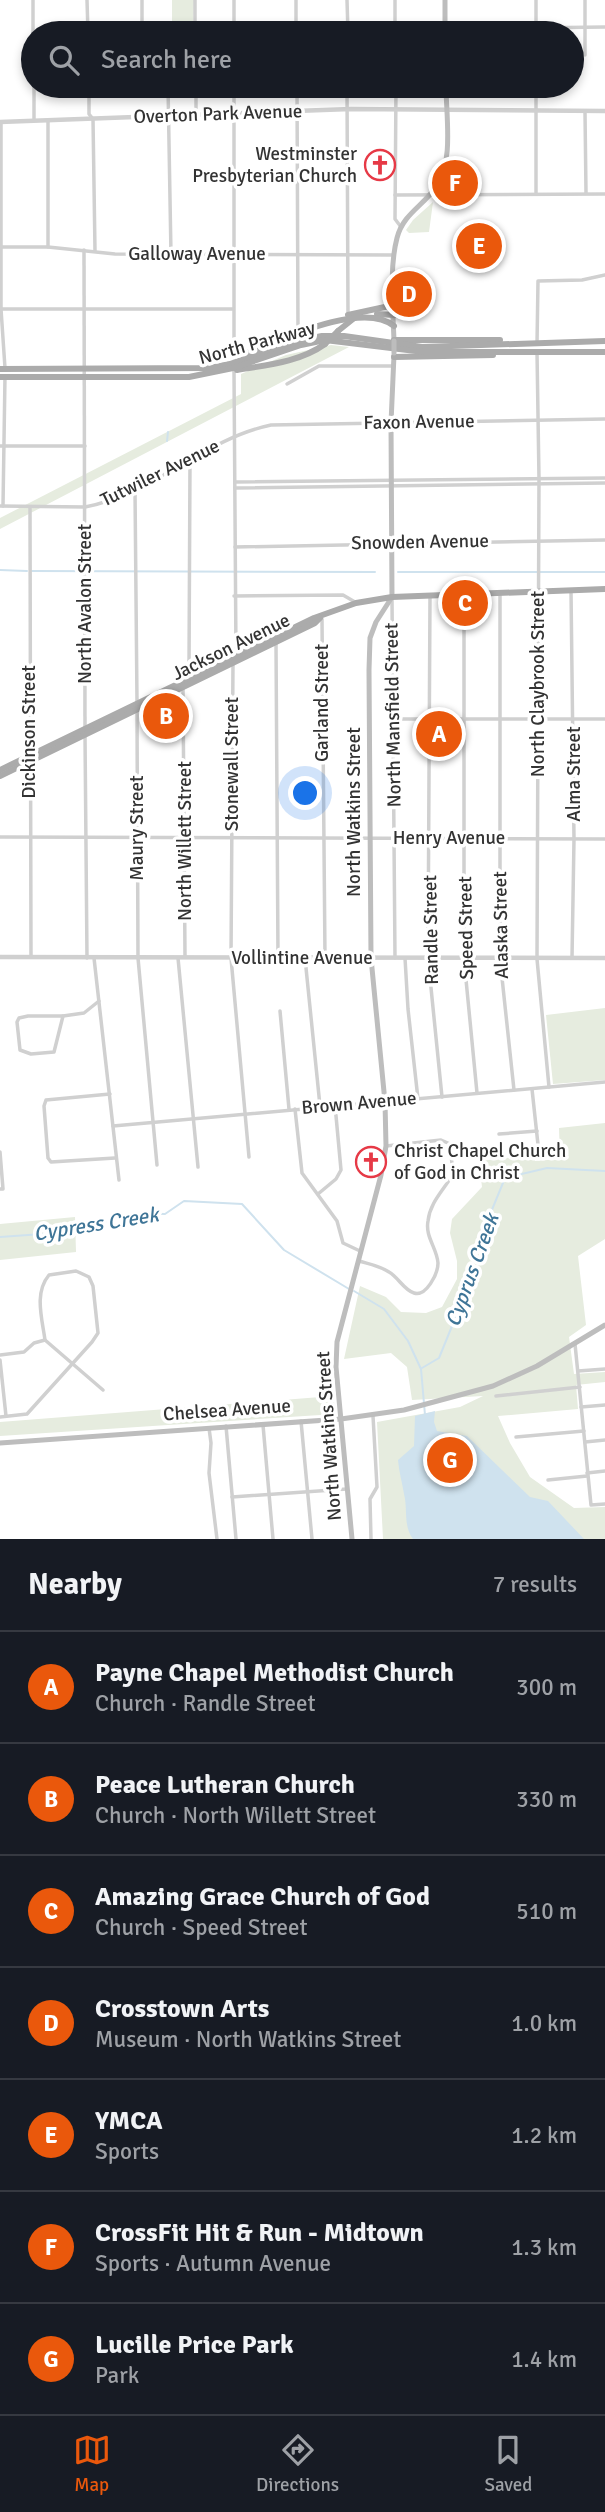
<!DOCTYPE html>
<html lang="en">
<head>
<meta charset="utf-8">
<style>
	:root { --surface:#171b24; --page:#20242c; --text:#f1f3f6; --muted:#9ea1a6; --line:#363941; --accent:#ea580c }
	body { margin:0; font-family:Signika,sans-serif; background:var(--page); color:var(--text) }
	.you { position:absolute; left:306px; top:794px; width:24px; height:24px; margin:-18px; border:5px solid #fff; border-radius:50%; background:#1a73e8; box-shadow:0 0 0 10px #1a73e833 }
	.badge { display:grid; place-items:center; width:46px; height:46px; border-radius:50%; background:var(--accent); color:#fff; font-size:23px; font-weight:700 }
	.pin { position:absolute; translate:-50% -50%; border:4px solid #fff; box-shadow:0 2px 7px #0006 }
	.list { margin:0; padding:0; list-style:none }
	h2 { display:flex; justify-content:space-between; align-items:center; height:91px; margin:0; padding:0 28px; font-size:30px }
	h2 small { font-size:23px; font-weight:400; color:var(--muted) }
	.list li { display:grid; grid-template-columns:46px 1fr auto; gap:21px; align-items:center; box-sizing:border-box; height:112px; padding:0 28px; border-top:2px solid var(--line) }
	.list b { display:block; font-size:26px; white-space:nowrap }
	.list p { margin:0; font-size:23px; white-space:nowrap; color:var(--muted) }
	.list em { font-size:23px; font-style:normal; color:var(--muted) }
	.icon { flex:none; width:38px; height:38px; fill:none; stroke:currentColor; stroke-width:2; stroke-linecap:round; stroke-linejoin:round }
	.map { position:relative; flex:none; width:605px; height:1539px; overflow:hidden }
	.search { position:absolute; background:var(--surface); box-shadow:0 4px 10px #0003; left:21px; right:21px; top:21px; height:77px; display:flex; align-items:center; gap:18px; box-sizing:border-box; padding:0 24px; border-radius:38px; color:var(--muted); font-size:26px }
	.sheet { height:875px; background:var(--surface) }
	nav { display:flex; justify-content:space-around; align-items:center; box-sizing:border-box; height:98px; border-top:2px solid var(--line); background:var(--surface); font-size:19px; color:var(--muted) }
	nav a { display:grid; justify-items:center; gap:4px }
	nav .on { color:var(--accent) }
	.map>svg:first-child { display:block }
	.green { fill:#e6ecdf }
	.water { fill:#cfe2ee }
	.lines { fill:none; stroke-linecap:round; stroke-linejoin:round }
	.stream { stroke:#cfe2ee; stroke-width:2 }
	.minor { stroke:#d0d0d0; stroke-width:3.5 }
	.tertiary { stroke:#d0d0d0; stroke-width:4.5 }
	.secondary { stroke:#bdbdbd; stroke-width:5 }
	.primary { stroke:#ababab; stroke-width:6 }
	.secondary-bridge { stroke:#bdbdbd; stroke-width:5 }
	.primary-bridge { stroke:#ababab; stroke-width:6 }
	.labels { text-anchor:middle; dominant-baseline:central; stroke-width:7; stroke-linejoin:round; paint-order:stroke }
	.street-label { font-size:19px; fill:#333; stroke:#fff }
	.poi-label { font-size:19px; fill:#333; stroke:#fff; text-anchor:end }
	.water-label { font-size:21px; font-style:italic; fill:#3f7597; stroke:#fff }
</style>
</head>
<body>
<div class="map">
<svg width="605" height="1539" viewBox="0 0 605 1539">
	<rect width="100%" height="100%" fill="#fff"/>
	<!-- green -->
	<g class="green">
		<polygon points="172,0 194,0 193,33 172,33"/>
		<polygon points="433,202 429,232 409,233 406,230 413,220"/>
		<polygon points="331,345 349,347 0,529 0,518 241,394 241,374 286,355"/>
		<polygon points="605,1008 605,1080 553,1084 546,1015"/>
		<polygon points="605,1123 605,1239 578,1256 586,1325 569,1337 574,1374 605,1372 605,1382 576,1385 578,1409 498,1416 510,1443 530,1477 574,1508 605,1507 605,1539 383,1539 377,1422 460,1407 483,1396 412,1400 407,1367 391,1353 344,1359 360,1286 386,1297 401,1312 426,1313 442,1307 457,1279 457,1261 450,1233 452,1219 482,1187 479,1161 534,1155 535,1161 560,1159 559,1128"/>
		<polygon points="75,1217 76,1252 0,1260 0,1224"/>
		<polygon points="333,1396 336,1414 0,1436 0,1422"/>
	</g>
	<!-- water -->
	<path class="water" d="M 435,1411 L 434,1422 L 437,1431 L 467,1436 L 530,1497 L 548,1501 L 584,1539 L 413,1539 C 403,1526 408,1509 404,1494 C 402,1482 399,1472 398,1460 L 414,1446 L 415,1416 Z"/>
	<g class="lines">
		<!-- stream -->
		<g class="stream">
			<polyline points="167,441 168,432"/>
			<polyline points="0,570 27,571"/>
			<polyline points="32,571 375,572"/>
			<polyline points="398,572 605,572"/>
			<polyline points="0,1237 70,1232 134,1213 165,1214 184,1201 242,1204 284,1250 349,1289"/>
			<polyline points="354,1291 384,1309 408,1341 421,1369 425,1415"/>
			<polyline points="422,1368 439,1358 461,1304 482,1234 505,1178 547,1168 605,1171"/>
		</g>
		<!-- minor -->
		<g class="minor">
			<polyline points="33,0 33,34"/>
			<polyline points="87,0 88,33"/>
			<polyline points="142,0 142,33"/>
			<polyline points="296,0 296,33"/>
			<polyline points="347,0 348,33"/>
			<polyline points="585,0 585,55"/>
			<polyline points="296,31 605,27"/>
			<polyline points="195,33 195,0"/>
			<polyline points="234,33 234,0"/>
			<polyline points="395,33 395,0"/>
			<polyline points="536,33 536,0"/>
			<polyline points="34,86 34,121"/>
			<polyline points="89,86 89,114 93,119 95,251"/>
			<polyline points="168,86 171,255"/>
			<polyline points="196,86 196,114"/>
			<polyline points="234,86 234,358"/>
			<polyline points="297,86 298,332"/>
			<polyline points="347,86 348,315"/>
			<polyline points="396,86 395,219 401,227"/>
			<polyline points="536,86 536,194"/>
			<polyline points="585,112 586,193"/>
			<polyline points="48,121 48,247"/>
			<polyline points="1,122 1,309 5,368"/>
			<polyline points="395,195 605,194"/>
			<polyline points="0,247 48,247 115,254 394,255"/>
			<polyline points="84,250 85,727"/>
			<polyline points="1,309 233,309"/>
			<polyline points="537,344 538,281 582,280 605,275"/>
			<polyline points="537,352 539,479 537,959 549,1087"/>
			<polyline points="234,371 236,655"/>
			<polyline points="287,384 319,366 393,366"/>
			<polyline points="0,446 85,446"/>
			<polyline points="190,460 189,670 191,677"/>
			<polyline points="235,482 605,478"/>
			<polyline points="235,488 605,483"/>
			<polyline points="135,490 137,702"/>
			<path d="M 0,506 L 85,507 C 153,494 204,439 271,425 L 605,419"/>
			<polyline points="3,506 5,376"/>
			<polyline points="30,507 31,956"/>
			<polyline points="235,547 605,540"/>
			<polyline points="571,590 574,839 572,958"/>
			<polyline points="500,594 500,959 514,1090"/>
			<polyline points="430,595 428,958 442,1097"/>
			<polyline points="234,596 343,595 355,602"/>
			<polyline points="464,596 464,959 477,1093"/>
			<polyline points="392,599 395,958"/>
			<polyline points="322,619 325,958"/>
			<polyline points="276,643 278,957"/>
			<polyline points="233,662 231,958 249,1157"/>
			<polyline points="183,686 185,957"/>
			<polyline points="137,710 138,958 157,1165"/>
			<polyline points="394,719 605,719"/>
			<polyline points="85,735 87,958"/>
			<polyline points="0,837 605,839"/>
			<polyline points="94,958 119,1180"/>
			<polyline points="178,958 198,1167"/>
			<polyline points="305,958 320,1106"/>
			<polyline points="405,958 408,1009 418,1099"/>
			<polyline points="280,1011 289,1109"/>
			<polygon points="28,1016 63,1016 54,1052 31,1054 20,1050 17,1022 19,1018"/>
			<polyline points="63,1016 84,1013 99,1001"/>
			<polyline points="532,1089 539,1154"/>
			<polyline points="110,1094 46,1100 44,1106 48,1158 51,1162 115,1158"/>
			<polyline points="295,1109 302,1173 337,1221 343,1243 360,1251"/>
			<polyline points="113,1126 605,1082"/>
			<polyline points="499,1134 537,1131"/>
			<polyline points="0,1152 3,1189 0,1189"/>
			<polyline points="318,1194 336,1179 341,1170 335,1105"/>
			<path d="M 359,1261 C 369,1264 380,1266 389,1272 C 398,1277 404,1290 414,1293 C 426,1297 438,1274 438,1263 C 437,1248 425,1237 428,1221 C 430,1202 444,1190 453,1174 L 450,1144 L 441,1140 L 386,1146"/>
			<polyline points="575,1344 591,1505 605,1504"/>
			<polyline points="0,1355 24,1352 34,1343 45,1340 103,1390"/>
			<polyline points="0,1360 6,1416"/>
			<polyline points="578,1371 605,1369"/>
			<polyline points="496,1396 580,1387"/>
			<polyline points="581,1407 605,1405"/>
			<path d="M 0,1417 L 27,1414 L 92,1342 L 98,1333 L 93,1286 L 89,1277 L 76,1271 L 49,1275 C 34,1293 42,1318 45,1340"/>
			<polyline points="301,1421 312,1539"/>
			<polyline points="263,1425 273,1539"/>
			<polyline points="226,1426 236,1539"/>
			<polyline points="209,1428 211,1443 209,1473 217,1539"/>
			<polyline points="516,1437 584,1431"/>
			<polyline points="585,1442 605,1440"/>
			<polyline points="587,1473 605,1471"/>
			<polyline points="548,1480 587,1476"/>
			<polyline points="232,1497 347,1489"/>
			<polyline points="371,1539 370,1499 377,1487 373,1416"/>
		</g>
		<!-- tertiary -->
		<g class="tertiary">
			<polyline points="0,122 351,109 605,111"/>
			<polyline points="0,957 605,958"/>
		</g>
		<!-- secondary -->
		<g class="secondary">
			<polyline points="445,0 445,33"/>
			<path d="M 394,341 C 393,310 389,268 397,238 C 403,214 423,206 436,187 C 454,163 446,115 446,86"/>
			<polyline points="0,1443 341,1419 404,1410 493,1386 537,1366 605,1325"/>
			<polyline points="352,1539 336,1367 337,1342 381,1175 386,1146 385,1102 371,958 369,670 370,638 376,622 392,597 391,423 394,355"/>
		</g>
		<!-- primary -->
		<g class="primary">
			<polyline points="377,314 394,315"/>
			<polyline points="348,315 394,305"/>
			<polyline points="338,331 353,319"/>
			<polyline points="394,340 500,340"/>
			<path d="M 247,353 C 280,340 363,300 394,326"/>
			<polyline points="394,357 493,355"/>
			<polyline points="0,369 210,368 230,364 297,341 322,336 344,336 422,347 605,341"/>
			<path d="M 237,370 C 267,365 300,362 325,344"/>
			<polyline points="0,377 189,377 233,368 301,345 325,340 424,352 605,352"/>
			<polyline points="0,770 314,618 356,603 392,597 605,589"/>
			<polyline points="0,776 315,623 320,618"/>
		</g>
		<!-- secondary-bridge -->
		<polyline class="secondary-bridge" points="394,341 394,353"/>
		<!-- primary-bridge -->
		<polyline class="primary-bridge" points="325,344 338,331"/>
	</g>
	<!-- icons -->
	<defs>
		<g id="church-ring" transform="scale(1.575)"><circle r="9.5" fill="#fff" stroke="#e63946" stroke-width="1.5"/><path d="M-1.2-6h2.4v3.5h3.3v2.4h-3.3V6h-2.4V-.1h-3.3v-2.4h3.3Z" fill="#e63946"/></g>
	</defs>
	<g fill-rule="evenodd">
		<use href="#church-ring" x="380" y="165"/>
		<use href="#church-ring" x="371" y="1162"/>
	</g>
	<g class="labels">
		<!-- street labels -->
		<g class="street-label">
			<text transform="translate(218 114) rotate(-2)">Overton Park Avenue</text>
			<text x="197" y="254">Galloway Avenue</text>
			<text transform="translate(257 343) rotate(-15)">North Parkway</text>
			<text transform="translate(419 422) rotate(-1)">Faxon Avenue</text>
			<text transform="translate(160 473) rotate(-26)">Tutwiler Avenue</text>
			<text transform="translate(420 542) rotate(-1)">Snowden Avenue</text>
			<text transform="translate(85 604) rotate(-90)">North Avalon Street</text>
			<text transform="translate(231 647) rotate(-26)">Jackson Avenue</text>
			<text transform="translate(538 684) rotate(-90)">North Claybrook Street</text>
			<text transform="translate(322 703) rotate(-90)">Garland Street</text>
			<text transform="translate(393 715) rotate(-91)">North Mansfield Street</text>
			<text transform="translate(29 732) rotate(-90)">Dickinson Street</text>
			<text transform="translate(232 764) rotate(-90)">Stonewall Street</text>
			<text transform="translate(574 774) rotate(-90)">Alma Street</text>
			<text transform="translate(354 812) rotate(-90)">North Watkins Street</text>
			<text transform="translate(137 828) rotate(-90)">Maury Street</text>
			<text x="449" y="838">Henry Avenue</text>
			<text transform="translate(185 841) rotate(-90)">North Willett Street</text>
			<text transform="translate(501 925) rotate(-91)">Alaska Street</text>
			<text transform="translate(466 928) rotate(-91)">Speed Street</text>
			<text transform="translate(431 930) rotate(-91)">Randle Street</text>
			<text x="302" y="958">Vollintine Avenue</text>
			<text transform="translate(359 1103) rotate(-5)">Brown Avenue</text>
			<text transform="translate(227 1410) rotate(-4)">Chelsea Avenue</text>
			<text transform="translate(329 1436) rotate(-94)">North Watkins Street</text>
		</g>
		<!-- poi labels -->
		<g class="poi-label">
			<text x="357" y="154">Westminster<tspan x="357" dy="22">Presbyterian Church</tspan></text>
			<text x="394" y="1151" text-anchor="start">Christ Chapel Church<tspan x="394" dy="22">of God in Christ</tspan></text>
		</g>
		<!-- water labels -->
		<g class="water-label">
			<text transform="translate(96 1224) rotate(-9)">Cypress Creek</text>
			<text transform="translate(472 1270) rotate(-70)">Cyprus Creek</text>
		</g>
	</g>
</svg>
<div class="you"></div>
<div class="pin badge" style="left:439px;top:734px">A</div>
<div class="pin badge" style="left:166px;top:716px">B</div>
<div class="pin badge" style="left:465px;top:603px">C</div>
<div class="pin badge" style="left:409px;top:294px">D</div>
<div class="pin badge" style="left:479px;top:246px">E</div>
<div class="pin badge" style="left:455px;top:183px">F</div>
<div class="pin badge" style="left:450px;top:1460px">G</div>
<div class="search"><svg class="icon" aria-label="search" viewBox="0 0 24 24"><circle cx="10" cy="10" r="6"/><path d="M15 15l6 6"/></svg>Search here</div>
</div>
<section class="sheet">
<h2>Nearby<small>7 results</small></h2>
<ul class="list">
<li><span class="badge">A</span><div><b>Payne Chapel Methodist Church</b><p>Church · Randle Street</p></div><em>300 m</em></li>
<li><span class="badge">B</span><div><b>Peace Lutheran Church</b><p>Church · North Willett Street</p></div><em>330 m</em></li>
<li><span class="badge">C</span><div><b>Amazing Grace Church of God</b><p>Church · Speed Street</p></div><em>510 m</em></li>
<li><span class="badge">D</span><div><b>Crosstown Arts</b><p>Museum · North Watkins Street</p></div><em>1.0 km</em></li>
<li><span class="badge">E</span><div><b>YMCA</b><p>Sports</p></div><em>1.2 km</em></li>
<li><span class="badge">F</span><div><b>CrossFit Hit &amp; Run - Midtown</b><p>Sports · Autumn Avenue</p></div><em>1.3 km</em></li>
<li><span class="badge">G</span><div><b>Lucille Price Park</b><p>Park</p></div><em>1.4 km</em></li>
</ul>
</section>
<nav>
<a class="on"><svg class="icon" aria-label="map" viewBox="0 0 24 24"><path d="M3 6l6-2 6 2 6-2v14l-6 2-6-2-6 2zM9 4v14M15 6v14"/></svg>Map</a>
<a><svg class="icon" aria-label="directions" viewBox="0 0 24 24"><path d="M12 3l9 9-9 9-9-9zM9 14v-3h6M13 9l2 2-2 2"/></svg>Directions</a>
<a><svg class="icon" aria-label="saved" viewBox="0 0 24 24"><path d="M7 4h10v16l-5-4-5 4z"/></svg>Saved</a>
</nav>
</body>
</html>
